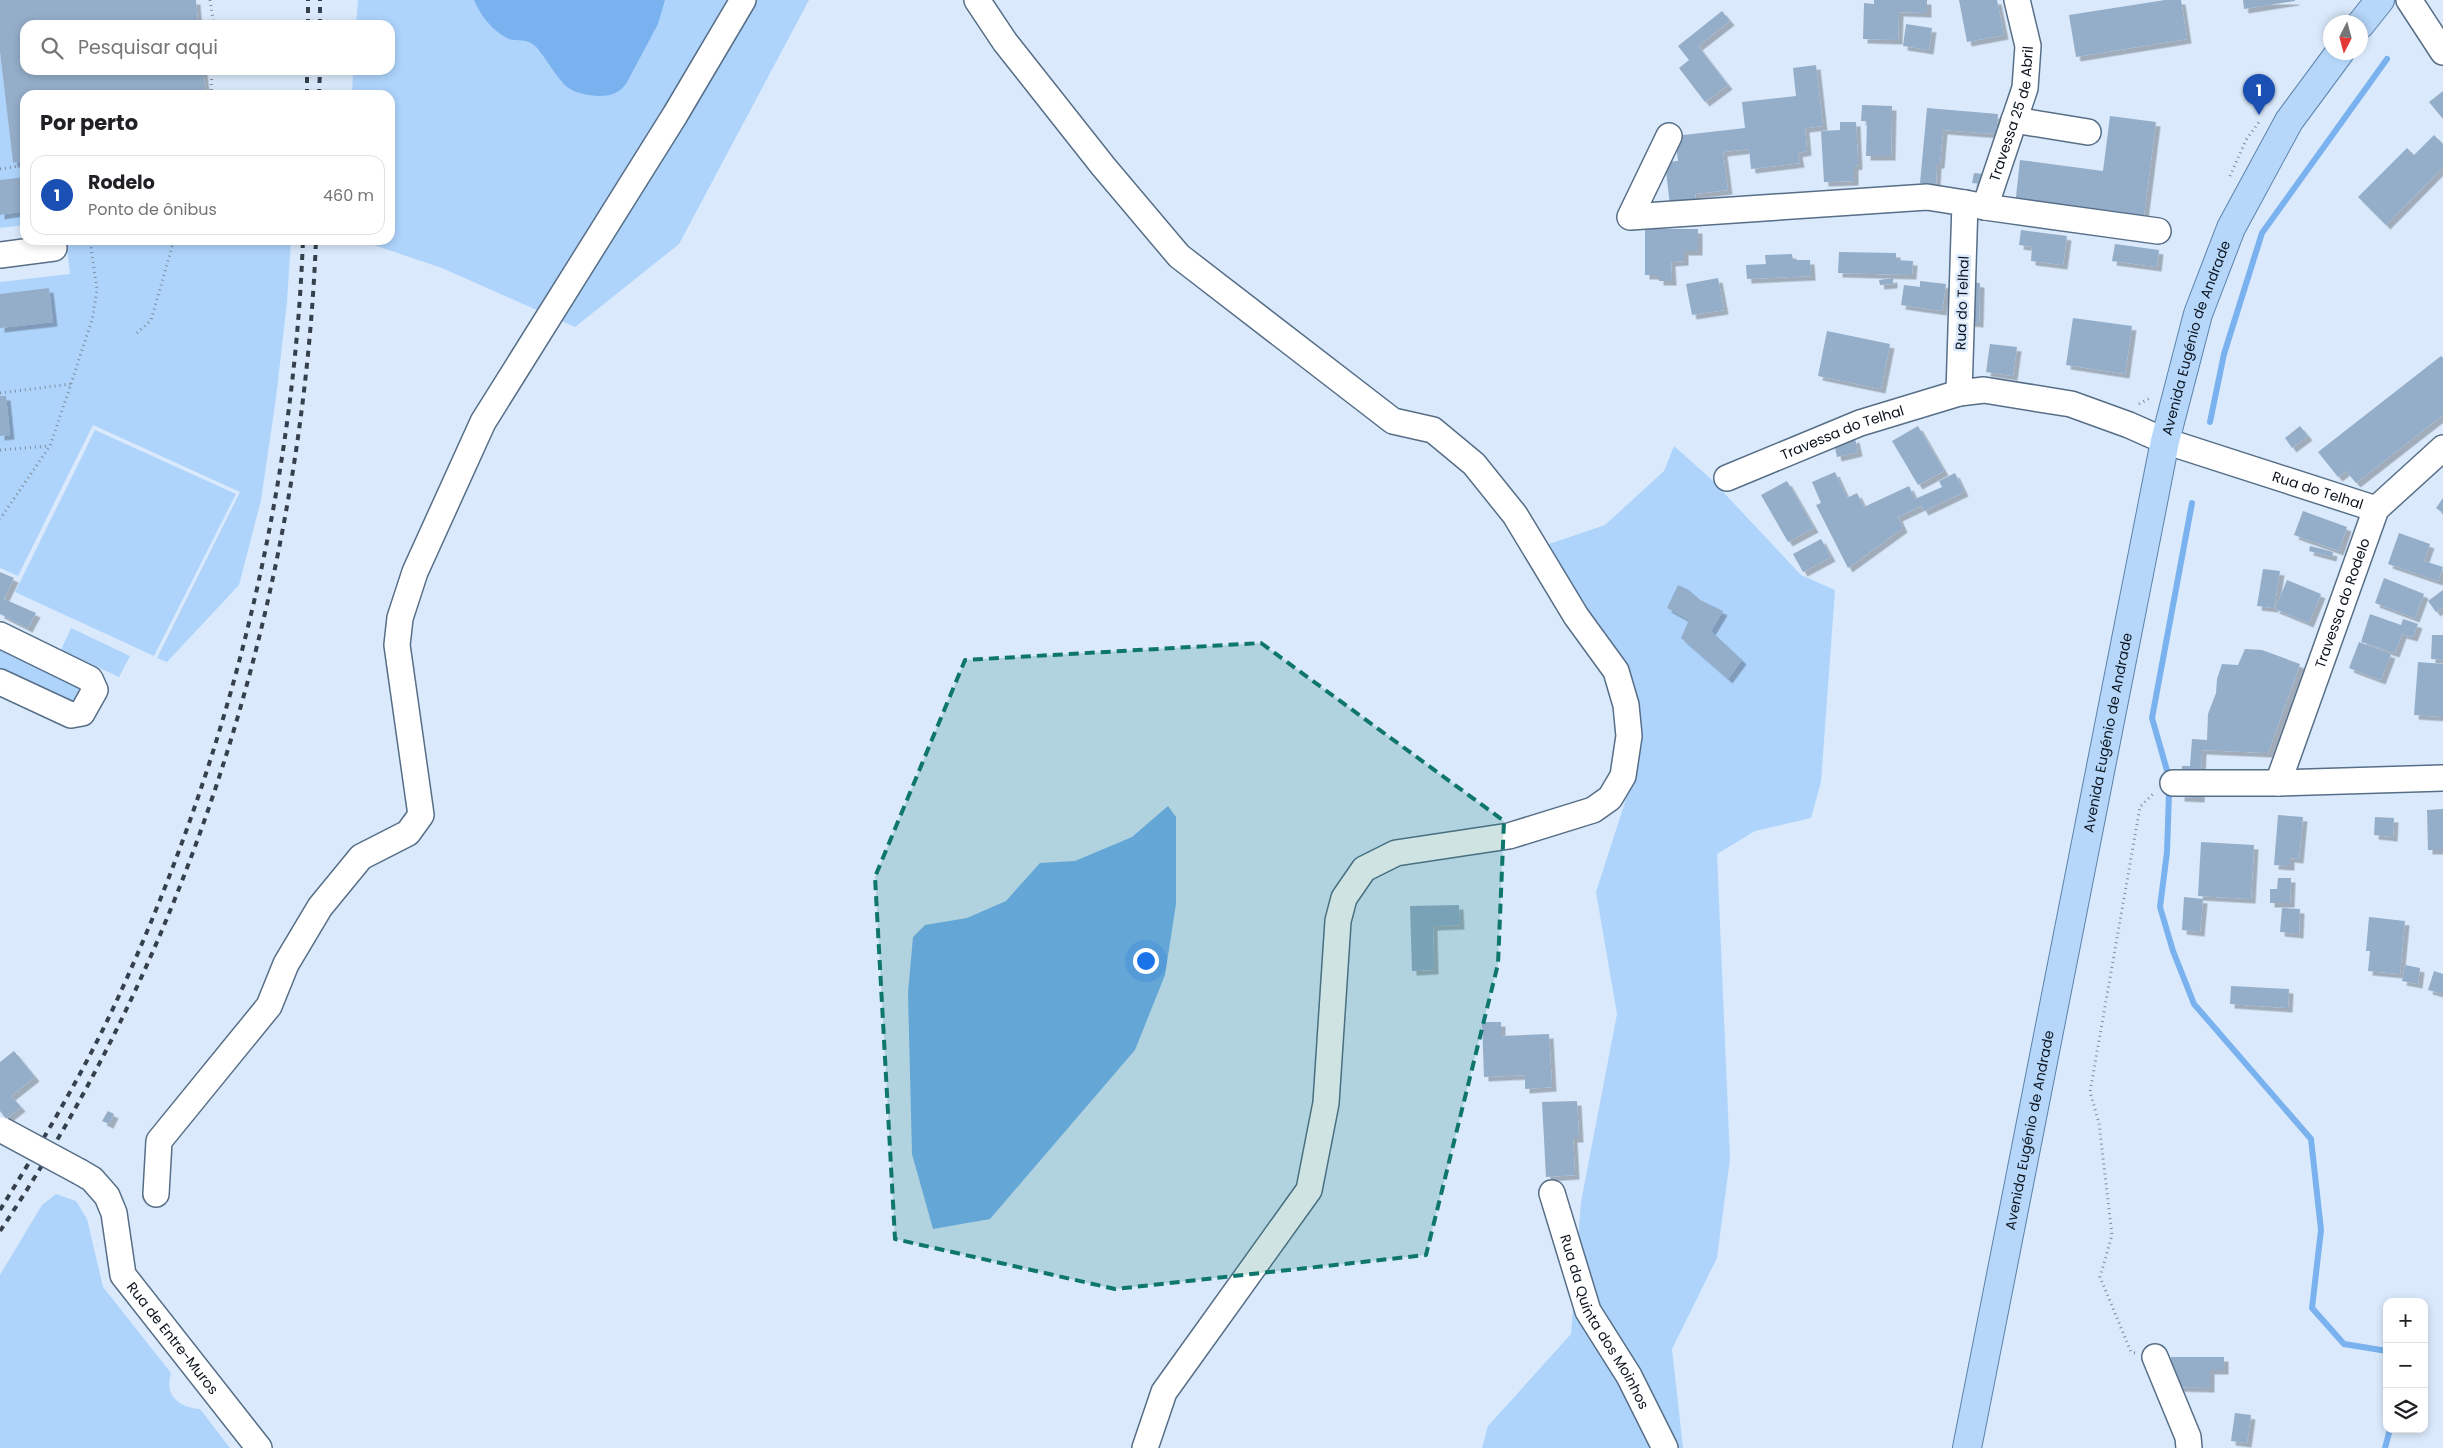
<!DOCTYPE html>
<html lang="pt">
<head>
<meta charset="utf-8">
<style>
	:root { --surface:#fff; --page:#f6f6f6; --text:#202124; --muted:#757577; --line:#e0e0e0; --accent:#db2777 }
	body { margin:0; font-family:Poppins,sans-serif; background:var(--page); color:var(--text) }
	.controls { position:absolute; right:15px; bottom:15px; display:grid; overflow:hidden; border-radius:10px; box-shadow:0 2px 8px #0003 }
	.controls button { width:45px; height:45px; display:grid; place-items:center; padding:0; border:0; border-bottom:1px solid var(--line); background:var(--surface); color:var(--text); font:25px sans-serif }
	.compass { position:absolute; left:2323px; top:15px; width:45px; height:45px; border-radius:50%; background:var(--surface); box-shadow:0 2px 8px #0003; rotate:186deg }
	.you { position:absolute; left:1145px; top:960px; width:18px; height:18px; margin:-12px; border:4px solid #fff; border-radius:50%; background:#1a73e8; box-shadow:0 0 0 8px #1a73e833 }
	.badge { display:grid; place-items:center; width:32px; height:32px; border-radius:50%; background:var(--accent); color:#fff; font-size:16px; font-weight:700 }
	.pin { position:absolute; translate:-50% -41px; filter:drop-shadow(0 1px 2px #0008) }
	.pin::after { content:''; position:absolute; top:26px; width:18px; height:15px; background:inherit; clip-path:polygon(0 0,100% 0,50% 100%) }
	.list { margin:0; padding:0; list-style:none }
	h2 { display:flex; justify-content:space-between; align-items:center; height:65px; margin:0; padding:0 20px; font-size:21px }
	h2 small { font-size:16px; font-weight:400; color:var(--muted) }
	.list li { display:grid; grid-template-columns:32px 1fr auto; gap:15px; align-items:center; box-sizing:border-box; height:80px; margin:0 10px 10px; padding:0 10px; border:1px solid var(--line); border-radius:15px }
	.list b { display:block; font-size:19px; white-space:nowrap }
	.list p { margin:0; font-size:16px; white-space:nowrap; color:var(--muted) }
	.list em { font-size:16px; font-style:normal; color:var(--muted) }
	.icon { flex:none; width:28px; height:28px; fill:none; stroke:currentColor; stroke-width:2; stroke-linecap:round; stroke-linejoin:round }
	.map { position:relative; flex:none; width:2443px; height:1448px; overflow:hidden }
	.search { position:absolute; background:var(--surface); box-shadow:0 2px 8px #0003; left:20px; top:20px; width:375px; height:55px; display:flex; align-items:center; gap:12px; box-sizing:border-box; padding:0 18px; border-radius:15px; color:var(--muted); font-size:19px }
	.panel { position:absolute; background:var(--surface); box-shadow:0 2px 8px #0003; left:20px; top:90px; width:375px; height:155px; border-radius:15px }
	.map>svg:first-child { display:block }
	.green { fill:#aed4fc }
	.water { fill:#7ab2ef }
	.lines { fill:none; stroke-linecap:round; stroke-linejoin:round }
	.stream { stroke:#7ab2ef; stroke-width:6 }
	.building { fill:#94adc9; filter:url(#shadow) }
	.minor-casing { stroke:#566e87; stroke-width:28 }
	.major-casing { stroke:#5b82ab; stroke-width:30 }
	.path { stroke:#808d9c; stroke-width:3; stroke-dasharray:1 4; stroke-linecap:butt }
	.minor { stroke:#fff; stroke-width:25 }
	.major { stroke:#b6d7fa; stroke-width:28 }
	.rail { stroke:#36404c; stroke-width:4; stroke-dasharray:6 6; stroke-linecap:butt }
	.minor-bridge-casing { stroke:#566e87; stroke-width:28; stroke-linecap:butt }
	.minor-bridge { stroke:#fff; stroke-width:25 }
	.marked { fill:#0f766e; fill-opacity:0.2; stroke:#0f766e; stroke-width:4; stroke-dasharray:10 6; stroke-linejoin:round }
	.labels { text-anchor:middle; dominant-baseline:central; stroke-width:5; stroke-linejoin:round; paint-order:stroke }
	.street-label { font-size:14px; fill:#0c151f; stroke:#daeafc }
</style>
</head>
<body>
<div class="map">
<svg width="2443" height="1448" viewBox="0 0 2443 1448">
	<defs>
		<filter id="shadow"><feDropShadow dx="4.5" dy="4.5" stdDeviation="0" flood-color="#0004"/></filter>
	</defs>
	<rect width="100%" height="100%" fill="#daeafc"/>
	<!-- green -->
	<g class="green">
		<polygon points="358,0 809,0 679,244 575,327 442,268 359,240 390,240 390,95 352,95 353,70 390,70 390,25 356,25"/>
		<polygon points="0,52 13,162 25,161 25,225 0,228"/>
		<polygon points="66,240 291,240 287,302 276,398 261,500 239,585 167,662 157,658 240,492 93,425 18,576 0,568 0,282 70,274"/>
		<polygon points="95,430 236,494 154,656 15,592"/>
		<polygon points="1674,446 1710,478 1801,575 1835,590 1821,782 1811,818 1755,831 1717,854 1730,1159 1717,1258 1672,1349 1683,1448 1482,1448 1488,1426 1571,1334 1581,1202 1617,1014 1596,892 1633,777 1621,657 1543,546 1605,525 1664,471"/>
		<polygon points="71,628 130,656 119,677 61,650"/>
		<polygon points="0,645 81,688 74,703 0,672"/>
		<path d="M 56,1194 L 76,1201 L 87,1219 L 103,1287 L 171,1373 C 164,1396 179,1407 200,1409 L 230,1448 L 0,1448 L 0,1275 L 42,1205 Z"/>
	</g>
	<!-- water -->
	<g class="water">
		<path d="M 474,0 L 665,0 L 658,24 L 626,84 C 619,93 611,96 599,96 C 566,94 564,85 546,60 C 542,55 539,49 534,45 C 524,38 518,42 509,39 C 492,31 481,16 474,0 Z"/>
		<polygon points="1168,806 1176,817 1176,904 1165,975 1135,1050 990,1219 933,1229 912,1154 908,993 913,937 925,925 967,918 1006,901 1040,863 1075,861 1132,837"/>
	</g>
	<g class="lines">
		<!-- stream -->
		<g class="stream">
			<polyline points="2210,422 2224,354 2262,233 2387,59"/>
			<polyline points="2168,774 2152,718 2192,503"/>
			<polyline points="2169,793 2167,852 2160,907 2173,951 2194,1004 2311,1139 2321,1230 2312,1308 2344,1344 2387,1351"/>
			<polyline points="2385,1448 2390,1429"/>
		</g>
	</g>
	<!-- building -->
	<g class="building">
		<polygon points="0,0 196,0 198,25 25,25 25,70 203,70 206,95 25,95 25,161 13,163 0,52"/>
		<polygon points="1874,0 1927,0 1927,13 1899,12 1898,40 1863,39 1864,3 1874,4"/>
		<polygon points="1959,0 1997,0 2004,35 1967,42"/>
		<polygon points="2165,0 2181,0 2187,39 2076,57 2069,15"/>
		<polygon points="2243,0 2295,0 2295,1 2244,9"/>
		<polygon points="1722,11 1730,21 1698,46 1728,85 1705,102 1679,68 1689,60 1678,46"/>
		<polygon points="1906,24 1932,28 1929,50 1903,46"/>
		<polygon points="1816,65 1823,126 1805,128 1807,151 1798,153 1800,163 1751,169 1749,149 1723,152 1728,190 1695,194 1696,203 1670,206 1665,162 1678,161 1675,136 1745,128 1742,102 1796,96 1793,68"/>
		<polygon points="2443,91 2443,119 2429,102"/>
		<polygon points="1862,105 1892,106 1891,156 1866,156 1867,121 1861,121"/>
		<polygon points="1927,108 1998,114 1996,134 1943,130 1940,164 1937,164 1936,184 1920,183"/>
		<polygon points="2110,116 2156,122 2143,223 2015,206 2020,160 2103,171"/>
		<polygon points="1840,122 1856,122 1858,165 1854,166 1854,181 1824,182 1821,131 1840,130"/>
		<polygon points="2434,135 2443,144 2443,167 2386,225 2358,197 2407,148 2414,155"/>
		<polygon points="1974,173 1984,174 1982,184 1972,183"/>
		<polygon points="25,177 25,211 0,215 0,180"/>
		<polygon points="1645,229 1698,229 1698,251 1684,251 1684,261 1671,262 1672,281 1659,281 1659,275 1645,275"/>
		<polygon points="2021,230 2067,236 2063,265 2031,261 2032,247 2019,245"/>
		<polygon points="2115,244 2159,250 2157,267 2112,261"/>
		<polygon points="1839,252 1896,253 1896,260 1913,261 1912,275 1838,273"/>
		<polygon points="1792,254 1793,260 1810,260 1811,276 1747,279 1746,265 1766,264 1765,255"/>
		<polygon points="1718,278 1724,310 1692,315 1686,284"/>
		<polygon points="1893,278 1893,284 1880,285 1879,280"/>
		<polygon points="1920,281 1946,284 1942,311 1901,305 1904,285 1920,287"/>
		<polygon points="1970,282 1980,283 1979,323 1968,322"/>
		<polygon points="49,288 53,322 0,328 0,294"/>
		<polygon points="2073,318 2132,326 2125,374 2066,365"/>
		<polygon points="1827,331 1890,344 1881,389 1818,376"/>
		<polygon points="1990,344 2017,347 2013,376 1986,372"/>
		<polygon points="2441,356 2443,358 2443,415 2356,483 2346,471 2338,477 2318,452"/>
		<polygon points="0,396 6,396 10,435 0,436"/>
		<polygon points="1918,426 1944,471 1918,485 1892,441"/>
		<polygon points="2300,426 2308,436 2292,448 2285,438"/>
		<polygon points="1855,438 1858,452 1837,457 1834,443"/>
		<polygon points="1835,472 1847,498 1857,493 1864,507 1909,486 1915,499 1942,487 1939,481 1955,473 1964,492 1924,511 1921,506 1898,517 1903,528 1848,568 1816,505 1821,503 1812,482"/>
		<polygon points="1787,481 1814,528 1788,542 1761,495"/>
		<polygon points="2443,498 2443,513 2436,508"/>
		<polygon points="2303,511 2347,527 2339,551 2294,535"/>
		<polygon points="2399,533 2430,544 2424,561 2443,567 2438,581 2388,564"/>
		<polygon points="1821,539 1831,557 1803,572 1793,554"/>
		<polygon points="2310,546 2333,552 2332,557 2309,551"/>
		<polygon points="2263,569 2280,571 2274,608 2257,606"/>
		<polygon points="0,572 14,578 4,599 36,613 28,628 0,614"/>
		<polygon points="2384,578 2424,594 2415,618 2375,603"/>
		<polygon points="2287,580 2321,594 2309,623 2275,609"/>
		<polygon points="1678,585 1689,590 1700,600 1723,611 1711,631 1742,660 1728,679 1681,638 1689,620 1667,608"/>
		<polygon points="2443,590 2443,607 2436,612 2428,601"/>
		<polygon points="2370,614 2401,625 2403,619 2418,624 2413,637 2402,634 2395,653 2361,642"/>
		<polygon points="2432,635 2443,635 2443,660 2431,659"/>
		<polygon points="2359,642 2391,654 2381,680 2349,668"/>
		<polygon points="2245,649 2262,650 2300,664 2268,753 2202,750 2200,798 2180,797 2182,766 2190,766 2192,739 2207,740 2208,714 2216,693 2217,679 2222,664 2238,665"/>
		<polygon points="2418,662 2443,664 2443,717 2414,715"/>
		<polygon points="2443,809 2443,850 2428,850 2427,810"/>
		<polygon points="2278,815 2303,817 2299,859 2290,858 2290,866 2274,865"/>
		<polygon points="2375,817 2394,818 2393,837 2374,835"/>
		<polygon points="2201,842 2254,845 2251,899 2198,896"/>
		<polygon points="2278,878 2291,878 2290,903 2270,903 2270,889 2277,889"/>
		<polygon points="2184,897 2203,899 2200,932 2182,930"/>
		<polygon points="1459,905 1460,925 1433,926 1434,970 1412,971 1410,906"/>
		<polygon points="2282,908 2300,909 2299,934 2280,932"/>
		<polygon points="2369,917 2405,921 2400,974 2368,971 2370,951 2366,951"/>
		<polygon points="2405,965 2420,968 2418,984 2402,981"/>
		<polygon points="2434,971 2443,974 2443,994 2428,990"/>
		<polygon points="2231,986 2289,989 2288,1008 2230,1004"/>
		<polygon points="1482,1022 1501,1022 1501,1036 1549,1034 1552,1087 1525,1089 1525,1075 1484,1077"/>
		<polygon points="14,1051 35,1077 11,1096 21,1107 6,1119 0,1111 0,1062"/>
		<polygon points="1577,1101 1579,1138 1573,1138 1575,1175 1546,1177 1542,1102"/>
		<polygon points="108,1111 114,1114 109,1124 102,1121"/>
		<polygon points="2171,1357 2224,1357 2224,1370 2210,1370 2210,1388 2171,1387"/>
		<polygon points="2235,1413 2251,1415 2247,1443 2231,1441"/>
	</g>
	<g class="lines">
		<!-- minor casing -->
		<g class="minor-casing">
			<g id="minor">
				<polyline points="977,0 1005,42 1103,166 1179,256 1393,421 1433,430 1474,464 1515,515 1576,616 1616,671 1626,705 1629,736 1623,776 1610,798 1593,810 1509,836 1396,853 1364,869 1344,898 1338,921 1326,1103 1309,1190 1164,1392 1145,1448"/>
				<polyline points="2409,0 2443,52"/>
				<polyline points="2014,120 2088,132"/>
				<path id="s1" d="M 1669,136 L 1630,217 L 1927,197 L 1965,203 L 1959,393 L 1984,390 L 2071,404 L 2129,425 L 2165,441 L 2376,509"/>
				<path id="s2" d="M 1965,203 L 1985,207 L 2025,88 L 2028,46 L 2017,0"/>
				<polyline points="1985,207 2158,231"/>
				<polyline points="0,255 54,248"/>
				<path id="s3" d="M 1727,478 L 1860,423 L 1959,393"/>
				<polyline points="0,635 90,679 95,690 82,713 71,715 0,682"/>
				<polyline points="2173,783 2278,783 2443,778"/>
				<path id="s4" d="M 2278,783 L 2376,509 L 2443,448"/>
				<path id="s5" d="M 80,1172 L 92,1179 L 107,1196 L 114,1213 L 123,1275 L 259,1448"/>
				<path id="s6" d="M 1552,1193 L 1588,1311 L 1629,1376 L 1665,1448"/>
				<polyline points="156,1194 159,1141 269,1006 286,964 320,907 361,857 408,833 421,815 397,645 400,618 415,572 483,422 675,115 743,0"/>
				<polyline points="2155,1357 2188,1437 2189,1448"/>
			</g>
		</g>
		<!-- major casing -->
		<g class="major-casing">
			<g id="major">
				<polyline points="2360,25 2380,0"/>
				<path id="s7" d="M 1967,1448 L 2165,441 L 2198,314 L 2231,228 L 2289,121 L 2340,52"/>
			</g>
		</g>
		<!-- path -->
		<g class="path">
			<polyline points="210,0 214,25"/>
			<polyline points="211,95 212,70"/>
			<polyline points="0,169 25,165"/>
			<polyline points="2230,176 2246,140 2259,122"/>
			<polyline points="137,333 151,320 174,240"/>
			<polyline points="71,384 92,320 97,290 90,240"/>
			<polyline points="0,393 71,384 50,446 0,519"/>
			<polyline points="2139,404 2150,398"/>
			<polyline points="0,450 49,446"/>
			<polyline points="2135,1353 2131,1352 2100,1277 2112,1235 2099,1123 2090,1092 2140,807 2155,792"/>
		</g>
		<!-- minor -->
		<use href="#minor" class="minor"/>
		<!-- major -->
		<use href="#major" class="major"/>
		<!-- rail -->
		<g class="rail">
			<polyline points="308,25 308,0"/>
			<polyline points="320,25 320,0"/>
			<polyline points="307,95 307,70"/>
			<polyline points="319,95 320,70"/>
			<path d="M 0,1210 C 44,1139 88,1065 122,989 C 229,753 293,499 303,240"/>
			<path d="M 0,1231 C 194,943 302,586 316,240"/>
		</g>
		<!-- minor-bridge casing -->
		<g class="minor-bridge-casing">
			<polyline id="minor-bridge" points="2,1130 80,1172"/>
		</g>
		<!-- minor-bridge -->
		<use href="#minor-bridge" class="minor-bridge"/>
	</g>
	<!-- marked area -->
	<path class="marked" d="M 1261,643 L 1504,821 L 1498,964 L 1426,1255 L 1115,1289 L 895,1239 L 875,877 L 965,660 Z"/>
	<g class="labels">
		<!-- street labels -->
		<g class="street-label">
			<text stroke="none"><textPath href="#s2" startOffset="118">Travessa 25 de Abril</textPath></text>
			<text transform="translate(1962 303) rotate(-88)">Rua do Telhal</text>
			<text stroke="none"><textPath href="#s7" startOffset="1134">Avenida Eugénio de Andrade</textPath></text>
			<text stroke="none"><textPath href="#s3" startOffset="124">Travessa do Telhal</textPath></text>
			<text stroke="none"><textPath href="#s1" startOffset="991">Rua do Telhal</textPath></text>
			<text stroke="none"><textPath href="#s4" startOffset="191">Travessa do Rodelo</textPath></text>
			<text stroke="none"><textPath href="#s7" startOffset="729">Avenida Eugénio de Andrade</textPath></text>
			<text stroke="none"><textPath href="#s7" startOffset="324">Avenida Eugénio de Andrade</textPath></text>
			<text stroke="none"><textPath href="#s6" startOffset="140">Rua da Quinta dos Moinhos</textPath></text>
			<text stroke="none"><textPath href="#s5" startOffset="198">Rua de Entre-Muros</textPath></text>
		</g>
	</g>
</svg>
<div class="controls">
<button>+</button>
<button>−</button>
<button><svg class="icon" aria-label="layers" viewBox="0 0 24 24"><path d="M12 4l9 5-9 5-9-5zM3 14l9 5 9-5"/></svg></button>
</div>
<svg class="compass" viewBox="-18 -18 36 36"><path d="M0-13l5 13h-10z" fill="#e53935"/><path d="M0 13l5-13h-10z" fill="#757577"/></svg>
<div class="you"></div>
<div class="pin badge" style="left:2259px;top:115px;background:#1a4fb4">1</div>
<div class="search"><svg class="icon" aria-label="search" viewBox="0 0 24 24"><circle cx="10" cy="10" r="6"/><path d="M15 15l6 6"/></svg>Pesquisar aqui</div>
<section class="panel">
<h2>Por perto<small></small></h2>
<ul class="list">
<li><span class="badge" style="background:#1a4fb4">1</span><div><b>Rodelo</b><p>Ponto de ônibus</p></div><em>460 m</em></li>
</ul>
</section>
</div>
</body>
</html>
